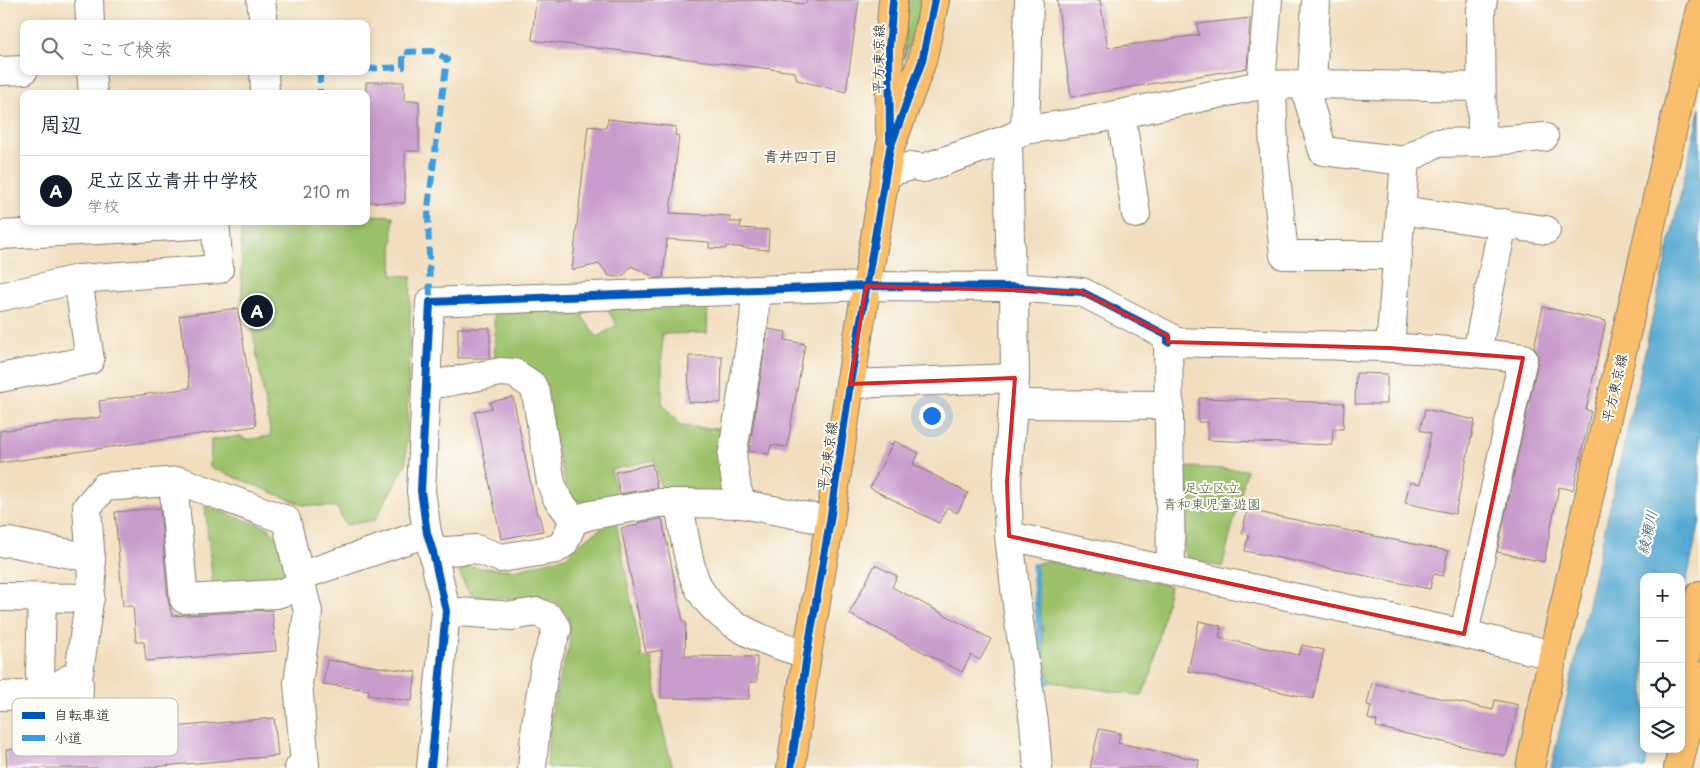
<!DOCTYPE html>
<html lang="ja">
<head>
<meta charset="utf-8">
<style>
	:root { --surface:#fff; --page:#f2f2f3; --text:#1f2937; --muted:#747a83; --line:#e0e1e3; --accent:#111827 }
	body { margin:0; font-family:"Playpen Sans","Klee One",sans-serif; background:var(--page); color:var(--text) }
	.controls { position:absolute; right:15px; bottom:15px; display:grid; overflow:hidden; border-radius:10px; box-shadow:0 2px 8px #0003 }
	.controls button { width:45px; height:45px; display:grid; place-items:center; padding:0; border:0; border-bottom:1px solid var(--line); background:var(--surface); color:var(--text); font:25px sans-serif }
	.you { position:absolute; left:931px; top:415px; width:18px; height:18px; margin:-12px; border:4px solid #fff; border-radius:50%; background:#1a73e8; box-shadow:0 0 0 8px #1a73e833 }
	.badge { display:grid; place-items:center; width:32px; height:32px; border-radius:50%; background:var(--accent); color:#fff; font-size:16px; font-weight:700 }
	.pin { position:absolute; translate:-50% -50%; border:2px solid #fff; box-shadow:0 1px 5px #0006 }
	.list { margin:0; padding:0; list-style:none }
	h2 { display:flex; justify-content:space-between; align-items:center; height:65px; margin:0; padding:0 20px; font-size:21px }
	h2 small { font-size:16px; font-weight:400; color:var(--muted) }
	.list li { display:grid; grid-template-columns:32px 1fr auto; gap:15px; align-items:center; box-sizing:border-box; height:70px; padding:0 20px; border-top:1px solid var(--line) }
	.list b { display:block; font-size:19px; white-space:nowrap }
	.list p { margin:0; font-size:16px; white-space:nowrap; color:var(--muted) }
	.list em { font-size:16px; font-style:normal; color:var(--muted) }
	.icon { flex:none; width:28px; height:28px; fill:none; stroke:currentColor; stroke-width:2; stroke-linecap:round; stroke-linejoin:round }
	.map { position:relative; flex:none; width:1700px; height:768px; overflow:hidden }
	.search { position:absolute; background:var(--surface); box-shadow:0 2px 8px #0003; left:20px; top:20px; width:350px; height:55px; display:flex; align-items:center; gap:12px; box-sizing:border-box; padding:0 18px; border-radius:10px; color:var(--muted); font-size:19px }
	.panel { position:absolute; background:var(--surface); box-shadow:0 2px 8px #0003; left:20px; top:90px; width:350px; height:135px; border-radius:10px }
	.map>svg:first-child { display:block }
	.green { fill:#9dc16b; stroke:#5c6e44 }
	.water { fill:#56a9d2; stroke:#396277 }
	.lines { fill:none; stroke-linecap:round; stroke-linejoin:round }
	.stream { stroke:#56a9d2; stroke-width:6 }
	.building { fill:#c89dcb }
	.minor-casing { stroke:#867d6e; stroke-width:30 }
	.major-casing { stroke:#867d6e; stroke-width:30 }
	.highway-casing { stroke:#867d6e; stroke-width:30 }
	.minor { stroke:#fff; stroke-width:28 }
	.major { stroke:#f9bf6d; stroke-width:28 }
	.highway { stroke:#f9bf6d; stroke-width:28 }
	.quiet { stroke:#3c9bdf; stroke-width:6; stroke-dasharray:12 6; stroke-linecap:butt }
	.cycleway-casing { stroke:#fdfcf7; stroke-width:11 }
	.cycleway { stroke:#0057b8; stroke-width:8 }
	.marked { fill:none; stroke:#d62828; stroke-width:4; stroke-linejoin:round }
	.labels { text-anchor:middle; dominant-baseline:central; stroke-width:4; stroke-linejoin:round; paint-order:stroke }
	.street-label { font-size:14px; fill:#1c1c1c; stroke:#fdfcf7 }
	.park-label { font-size:14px; fill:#505e3c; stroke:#fdfcf7 }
	.neighbourhood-label { font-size:15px; fill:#1c1c1c; stroke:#fdfcf7 }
	.water-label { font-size:15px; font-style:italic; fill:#365b6e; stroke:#fdfcf7 }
	.key { fill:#fdfcf7; stroke:#bab9b5; stroke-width:1 }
	.key-label { font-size:14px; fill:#1c1c1c }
</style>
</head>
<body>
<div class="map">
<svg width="1700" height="768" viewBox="0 0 1700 768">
	<rect width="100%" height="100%" fill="#fdfcf7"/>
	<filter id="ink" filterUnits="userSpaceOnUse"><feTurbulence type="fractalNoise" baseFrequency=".02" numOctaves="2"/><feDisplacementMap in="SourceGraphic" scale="10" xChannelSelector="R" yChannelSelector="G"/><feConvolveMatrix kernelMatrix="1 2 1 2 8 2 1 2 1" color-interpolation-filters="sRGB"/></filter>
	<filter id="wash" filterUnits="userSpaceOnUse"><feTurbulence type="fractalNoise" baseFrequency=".0096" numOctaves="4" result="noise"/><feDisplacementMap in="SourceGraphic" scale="20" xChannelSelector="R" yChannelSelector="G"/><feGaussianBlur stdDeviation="1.12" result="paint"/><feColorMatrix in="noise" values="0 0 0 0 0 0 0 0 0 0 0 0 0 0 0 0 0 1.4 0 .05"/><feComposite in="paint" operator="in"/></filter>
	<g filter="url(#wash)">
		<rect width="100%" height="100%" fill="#f0debf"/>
		<!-- green -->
		<g class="green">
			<polygon points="907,0 924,0 904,59"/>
			<polygon points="366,215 393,216 392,275 411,276 406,464 375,520 345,525 337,507 303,505 210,467 211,440 241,436 246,440 271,436 252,327 256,325 254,300 242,300 241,221 366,221"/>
			<path d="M 708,304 L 707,333 L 662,334 L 662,403 L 680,426 L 723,429 L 727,488 L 722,493 L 662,491 L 654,460 L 611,470 L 617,499 C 596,504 586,510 567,493 L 543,385 L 495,361 L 494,312 L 593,308 L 582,316 L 597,337 L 617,325 L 606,307 Z"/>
			<polygon points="1186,467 1247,470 1222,567 1188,559 1184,552"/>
			<polygon points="205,506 269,528 279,540 286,574 267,585 213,588"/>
			<polygon points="616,521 642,658 652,658 659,715 673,768 549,768 547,765 549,726 560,675 569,647 570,628 568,617 561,607 551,600 474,597 466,588 459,572 467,567 514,570 566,557 580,543 599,530"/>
			<polygon points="1048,560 1170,586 1152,671 1142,696 1051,682 1046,665 1036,564"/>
		</g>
		<!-- water -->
		<polygon class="water" points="1700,107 1700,521 1681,605 1681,577 1644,577 1644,749 1649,749 1645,768 1551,768"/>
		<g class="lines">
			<!-- stream -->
			<polyline class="stream" points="1034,566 1042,665 1047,682"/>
		</g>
		<g id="blocks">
			<!-- building -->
			<g class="building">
				<polygon points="536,0 759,0 806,4 807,0 859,0 846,92 797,80 795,72 532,40"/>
				<polygon points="1057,0 1100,0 1108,48 1199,35 1197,24 1250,18 1247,68 1071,97"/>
				<polygon points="366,82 404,82 404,101 419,101 419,151 405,151 405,203 366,202"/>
				<polygon points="608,119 676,127 675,135 679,136 670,213 730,216 730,222 741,222 740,228 769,230 768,250 726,246 726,249 709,248 709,242 667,239 663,278 657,278 631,266 625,274 620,277 609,276 600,264 572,270 588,126 606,128"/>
				<polygon points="1543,307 1606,321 1586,410 1591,411 1573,490 1559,487 1544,562 1497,552 1538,361 1538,353 1534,347"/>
				<polygon points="238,308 256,426 0,463 0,431 101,417 99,401 190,388 179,316"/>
				<rect x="458" y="328" width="32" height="30"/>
				<polygon points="768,329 786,332 785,340 805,344 787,447 771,445 769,454 749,451"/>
				<polygon points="689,356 722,356 721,403 688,402"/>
				<polygon points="1356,373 1387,374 1387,404 1355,404"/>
				<polygon points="513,397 537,515 539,514 543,531 501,539 475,412 492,408 490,402"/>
				<polygon points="1199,398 1344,403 1343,429 1333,429 1332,445 1208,440 1208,422 1198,422"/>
				<polygon points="1425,409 1475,420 1455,514 1405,503 1410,482 1420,484 1431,433 1420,430"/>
				<polygon points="894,441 919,453 913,464 968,493 957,513 947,507 939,523 870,488"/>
				<polygon points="652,464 657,487 655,488 620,494 615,472"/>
				<polygon points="160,508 168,600 172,616 272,610 276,651 146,661 144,642 136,642 133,606 123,606 115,512"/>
				<polygon points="1247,510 1448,551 1443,576 1433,574 1430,589 1245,551 1249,535 1242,534"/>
				<polygon points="662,519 683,622 686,622 685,656 757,657 757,682 750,682 749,699 661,698 662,650 646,653 621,528 638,525 638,523"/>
				<polygon points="875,565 897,576 892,587 991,639 980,660 971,655 962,672 849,614"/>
				<polygon points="1199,621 1221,626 1219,638 1299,655 1302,645 1324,650 1313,699 1188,671"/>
				<polygon points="327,660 416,672 412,701 368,695 369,690 323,684"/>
				<polygon points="1372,683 1493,710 1495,700 1518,705 1506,756 1376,727 1377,721 1368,719 1371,706 1367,705"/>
				<polygon points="149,716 150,729 274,718 278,756 139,768 7,768 6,750 87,743 86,733 127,730 126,718"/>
				<polygon points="1099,729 1120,733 1118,743 1199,760 1198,768 1090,768"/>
			</g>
		</g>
	</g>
	<g filter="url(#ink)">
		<use href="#blocks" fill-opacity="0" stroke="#867d6e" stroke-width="1"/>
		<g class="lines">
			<!-- minor casing -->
			<g class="minor-casing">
				<g id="minor">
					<polyline points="89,0 90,24"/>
					<polyline points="261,0 264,24"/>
					<polyline points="0,71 24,70"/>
					<polyline points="91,71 93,94"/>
					<polyline points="264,71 265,94"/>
					<polyline points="1312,84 1316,0"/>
					<polyline points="1261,85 1268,0"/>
					<polyline points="1272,85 1274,156 1284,255 1398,255"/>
					<polyline points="1304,85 1323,151 1405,161"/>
					<polyline points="1121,114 1136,214"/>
					<polyline points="1025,130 1029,0"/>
					<polyline points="1008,139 1011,287 1014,292 1015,378 1007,482 1009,536 1019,622 1034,723 1038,768"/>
					<polyline points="1482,142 1544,137"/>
					<polyline points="886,173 911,166 924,168 1008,139 1025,130 1082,122 1261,85 1312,84 1481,87"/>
					<polyline points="1400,210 1546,230"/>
					<polyline points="0,235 215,224"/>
					<polyline points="0,297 78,279 219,269 215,221"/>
					<polyline points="1390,348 1405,161 1435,143 1482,142 1481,10 1483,0"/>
					<polyline points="1477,352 1503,223"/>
					<polyline points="0,378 90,360 78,279"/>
					<polyline points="426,383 442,383 501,372 514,373 532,385 536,393 551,483 557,498 574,520"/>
					<polyline points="850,384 1015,378"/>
					<polyline points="1014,404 1170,405"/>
					<polyline points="173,482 184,599 277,594 302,586"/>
					<path d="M 679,503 C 683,526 686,551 693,574 C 708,622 764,642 807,654"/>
					<polyline points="742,504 737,489 732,457 754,320 756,290"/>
					<polyline points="1009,536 1464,634 1553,655"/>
					<polyline points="0,543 9,542 91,558"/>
					<polyline points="433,552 476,549 501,558 556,549 564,543 574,520 591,515 659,503 679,503 742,504 830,521"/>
					<path d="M 1171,570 L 1168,342 C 1286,345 1406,344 1523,358 L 1464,634"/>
					<polyline points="300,576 427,533"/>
					<polyline points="0,597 90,598"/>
					<polyline points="42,598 40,675 44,694"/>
					<polyline points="446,611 512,616 537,612 550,618 557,629 545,665 536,724 532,768"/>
					<polyline points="0,696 44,694 79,673 92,579 87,507 104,487 180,481 286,520 308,612 298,683 305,765 299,768"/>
					<polyline points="33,715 78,714 79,684 74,676"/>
					<polyline points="431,768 446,611 433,552 427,533 421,491 430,302 866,286 1011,287 1082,292 1168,336 1168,342"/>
				</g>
			</g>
			<!-- major casing -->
			<g class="major-casing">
				<g id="major">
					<polyline points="890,131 889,47 893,0"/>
					<polyline points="791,768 807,654 830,521 850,384 890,148 922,61 935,0"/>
					<polyline points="1530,768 1553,655 1700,9"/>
				</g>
			</g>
			<!-- highway casing -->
			<g class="highway-casing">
				<g id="highway">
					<polyline points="1681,681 1700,595"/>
					<polyline points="1678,768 1700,675"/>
				</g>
			</g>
			<!-- minor -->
			<use href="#minor" class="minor"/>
			<!-- major -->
			<use href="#major" class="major"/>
			<!-- highway -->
			<use href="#highway" class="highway"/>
			<!-- quiet -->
			<g class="quiet">
				<polyline points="366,69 403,67 403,52 433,51 447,59 428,207 430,302"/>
				<polyline points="320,71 320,94"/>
			</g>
			<!-- cycleway casing -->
			<g class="cycleway-casing">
				<g id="cycleway">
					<polyline points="890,140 889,47 893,0"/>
					<polyline points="431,768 446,611 433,552 427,533 421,491 430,302 866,286 1011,287 1082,292 1168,336 1168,342"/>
					<polyline points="791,768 807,654 830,521 850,384 890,148 922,61 935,0"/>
				</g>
			</g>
			<!-- cycleway -->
			<use href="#cycleway" class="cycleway"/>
		</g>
	</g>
	<!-- marked area -->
	<path class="marked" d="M 866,286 L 1082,292 L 1168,336 L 1168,342 L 1390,348 L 1523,358 L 1464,634 L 1009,536 L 1007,482 L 1015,378 L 850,384 Z"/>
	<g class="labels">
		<!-- street labels -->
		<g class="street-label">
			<text transform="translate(878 59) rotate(-89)">平方東京線</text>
			<text transform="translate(1614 388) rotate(-77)">平方東京線</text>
			<text transform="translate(827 456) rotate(-82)">平方東京線</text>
		</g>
		<!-- park labels -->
		<g class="park-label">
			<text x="1212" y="487">足立区立<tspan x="1212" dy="16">青和東児童遊園</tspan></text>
		</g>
		<!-- neighbourhood labels -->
		<g class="neighbourhood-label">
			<text x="801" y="155">青井四丁目</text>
		</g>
		<!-- water labels -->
		<g class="water-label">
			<text transform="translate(1646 532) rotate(-77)">綾瀬川</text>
		</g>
	</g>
	<!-- legend -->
	<rect x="12" y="698" width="166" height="58" rx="8" class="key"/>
	<rect x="22" y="712" width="23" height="7" fill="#0057b8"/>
	<rect x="22" y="735" width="23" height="6" fill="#3c9bdf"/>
	<g class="key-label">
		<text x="54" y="720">自転車道</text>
		<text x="54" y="743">小道</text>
	</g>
</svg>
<div class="controls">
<button>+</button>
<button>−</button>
<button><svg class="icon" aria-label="locate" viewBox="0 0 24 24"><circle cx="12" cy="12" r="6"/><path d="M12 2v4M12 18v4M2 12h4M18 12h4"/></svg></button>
<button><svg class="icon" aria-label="layers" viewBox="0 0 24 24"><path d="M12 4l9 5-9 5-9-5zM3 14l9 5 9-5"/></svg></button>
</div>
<div class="you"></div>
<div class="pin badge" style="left:257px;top:311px">A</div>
<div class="search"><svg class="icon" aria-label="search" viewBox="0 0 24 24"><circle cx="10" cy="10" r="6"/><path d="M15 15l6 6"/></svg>ここで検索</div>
<section class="panel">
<h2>周辺<small></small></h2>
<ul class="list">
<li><span class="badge">A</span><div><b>足立区立青井中学校</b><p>学校</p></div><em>210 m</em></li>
</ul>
</section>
</div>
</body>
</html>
